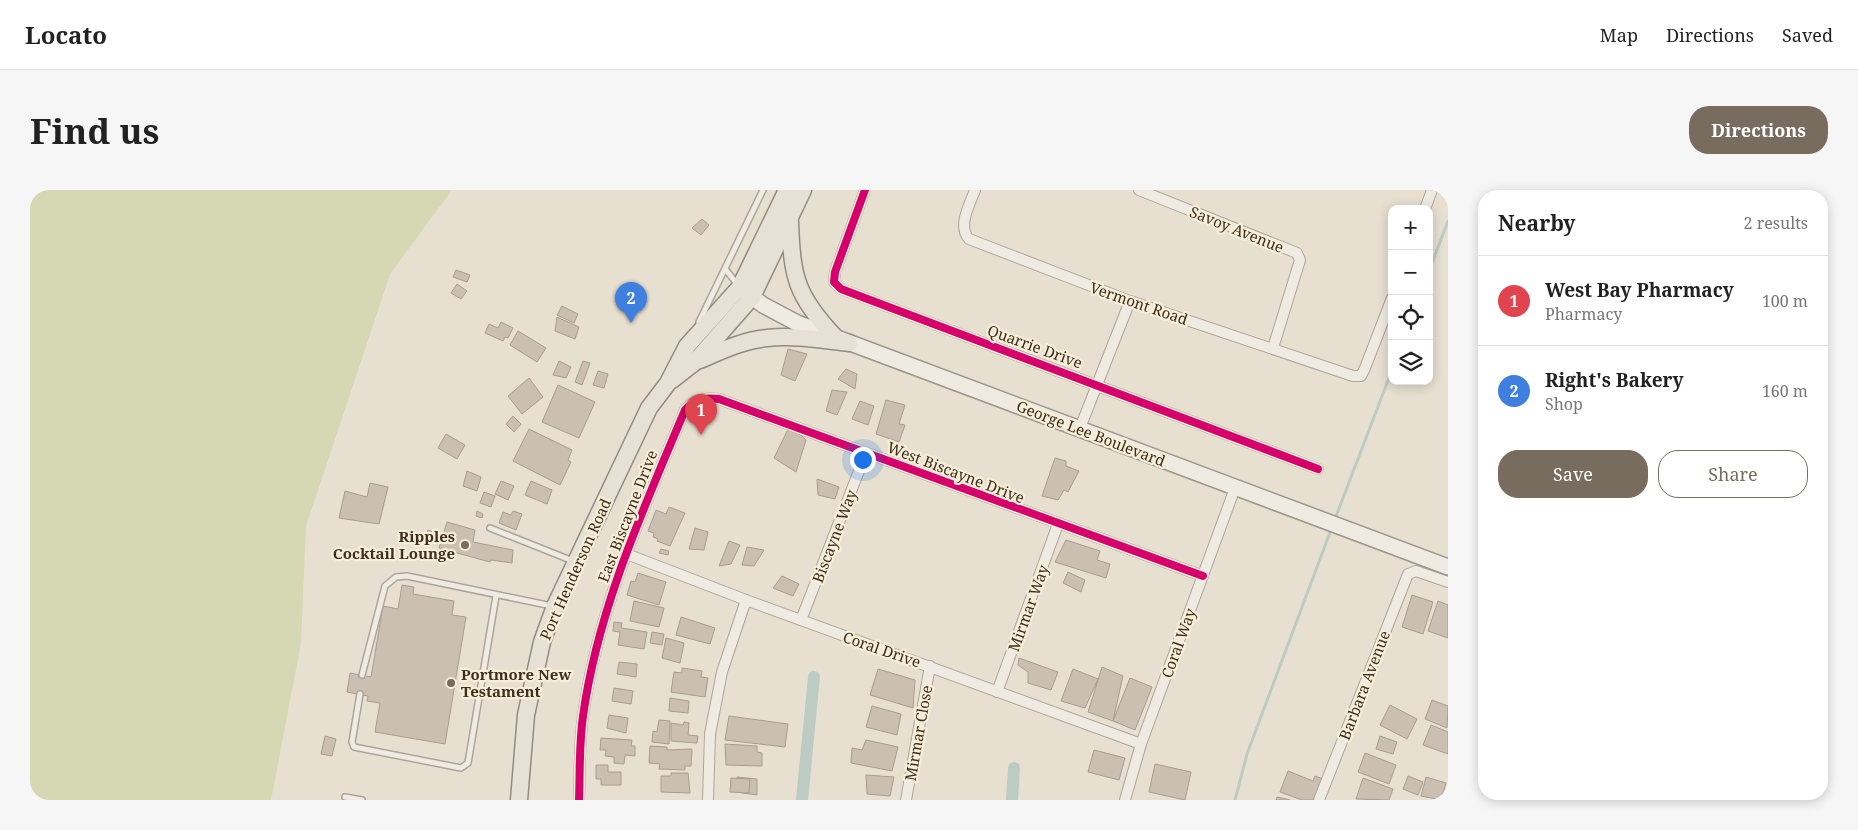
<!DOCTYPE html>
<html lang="en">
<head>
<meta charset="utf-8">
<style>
	:root { --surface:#fff; --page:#f6f6f6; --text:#222; --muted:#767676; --line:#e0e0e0; --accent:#786c5e }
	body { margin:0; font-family:"Noto Serif",serif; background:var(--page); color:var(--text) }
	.controls { position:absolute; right:15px; top:15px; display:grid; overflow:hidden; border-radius:10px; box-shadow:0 2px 12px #0003 }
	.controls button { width:45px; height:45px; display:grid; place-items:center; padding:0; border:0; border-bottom:1px solid var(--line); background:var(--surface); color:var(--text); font:25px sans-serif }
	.you { position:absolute; left:832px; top:269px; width:18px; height:18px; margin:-12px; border:4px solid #fff; border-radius:50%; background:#1a73e8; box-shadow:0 0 0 8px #1a73e833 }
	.badge { display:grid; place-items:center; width:32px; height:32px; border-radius:50%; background:var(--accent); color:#fff; font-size:16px; font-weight:700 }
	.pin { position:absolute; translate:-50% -41px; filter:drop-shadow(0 1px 2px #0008) }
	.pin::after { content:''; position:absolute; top:26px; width:18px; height:15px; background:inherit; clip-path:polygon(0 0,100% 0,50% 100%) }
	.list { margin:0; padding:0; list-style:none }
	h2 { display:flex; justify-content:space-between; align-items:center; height:65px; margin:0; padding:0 20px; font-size:21px }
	h2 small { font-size:16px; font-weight:400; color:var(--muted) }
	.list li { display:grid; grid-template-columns:32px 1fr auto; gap:15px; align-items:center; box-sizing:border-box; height:90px; padding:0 20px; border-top:1px solid var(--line) }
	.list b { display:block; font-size:19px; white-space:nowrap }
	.list p { margin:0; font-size:16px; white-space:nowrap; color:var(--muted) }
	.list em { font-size:16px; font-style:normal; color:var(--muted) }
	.actions { display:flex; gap:10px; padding:15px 20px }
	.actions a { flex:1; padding:11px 0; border:1px solid var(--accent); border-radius:20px; text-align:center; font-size:18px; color:var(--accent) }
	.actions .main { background:var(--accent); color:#fff }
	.icon { flex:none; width:28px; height:28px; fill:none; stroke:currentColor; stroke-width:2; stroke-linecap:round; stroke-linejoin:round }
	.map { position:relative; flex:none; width:1418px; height:610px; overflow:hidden; border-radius:20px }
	header { display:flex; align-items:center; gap:30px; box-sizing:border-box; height:70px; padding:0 25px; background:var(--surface); border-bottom:1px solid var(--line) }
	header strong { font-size:24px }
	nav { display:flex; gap:28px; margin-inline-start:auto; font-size:18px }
	.intro { display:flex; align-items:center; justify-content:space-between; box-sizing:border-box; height:120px; padding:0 30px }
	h1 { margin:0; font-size:35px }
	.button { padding:12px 22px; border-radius:20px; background:var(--accent); color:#fff; font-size:18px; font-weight:700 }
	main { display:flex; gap:30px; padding:0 30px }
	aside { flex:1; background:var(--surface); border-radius:20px; box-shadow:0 2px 12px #0003 }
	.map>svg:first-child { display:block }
	.green { fill:#d6d7b3 }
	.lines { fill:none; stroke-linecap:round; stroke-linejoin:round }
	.stream { stroke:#bcccc2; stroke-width:3 }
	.canal { stroke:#bcccc2; stroke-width:12 }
	.building { fill:#cbbfb2; stroke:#a89c90 }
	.service-casing { stroke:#ada599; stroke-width:8 }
	.minor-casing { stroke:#ada599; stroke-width:12 }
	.secondary-casing { stroke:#9c958a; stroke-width:18 }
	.primary-casing { stroke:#928b80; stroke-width:19 }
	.service { stroke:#efebe3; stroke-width:5 }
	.minor { stroke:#efebe3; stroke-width:10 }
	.secondary { stroke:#efebe3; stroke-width:15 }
	.primary { stroke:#e6e1d4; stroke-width:16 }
	.cycleway-casing { stroke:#f7eed8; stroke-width:11 }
	.cycleway { stroke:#d6006c; stroke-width:8 }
	.poi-dot { fill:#786c5e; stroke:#f7eed8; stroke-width:2 }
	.labels { text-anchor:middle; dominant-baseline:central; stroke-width:4.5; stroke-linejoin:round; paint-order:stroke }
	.street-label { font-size:15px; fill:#3d2e20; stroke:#f7eed8 }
	.poi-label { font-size:15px; font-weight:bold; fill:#3d2e20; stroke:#f7eed8; text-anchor:end }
</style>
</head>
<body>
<header>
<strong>Locato</strong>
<nav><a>Map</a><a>Directions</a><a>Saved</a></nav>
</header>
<div class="intro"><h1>Find us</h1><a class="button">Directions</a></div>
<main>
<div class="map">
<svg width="1418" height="610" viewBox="0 0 1418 610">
	<rect width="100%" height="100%" fill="#e7e0d1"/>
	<!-- green -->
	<polygon class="green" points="0,0 422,0 360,84 276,336 271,453 241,610 0,610"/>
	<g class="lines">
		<!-- stream -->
		<g class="stream">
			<polyline points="1399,81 1418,31"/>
			<polyline points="1305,329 1362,180"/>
			<polyline points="1205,610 1217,564 1302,337"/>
		</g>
		<!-- canal -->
		<g class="canal">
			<polyline points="772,610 784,487"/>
			<polyline points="982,610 984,578"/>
		</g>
	</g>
	<!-- building -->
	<g class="building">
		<polygon points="672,29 679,35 671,45 662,38"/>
		<polygon points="426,80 440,85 437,92 423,87"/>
		<polygon points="427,94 437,101 431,109 421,103"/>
		<polygon points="532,116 548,124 544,133 527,125"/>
		<polygon points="527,127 549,137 545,149 525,141"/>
		<polygon points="471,132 483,138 478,148 475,147 473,151 455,143 459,134 468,138"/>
		<polygon points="488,141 516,158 507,172 480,155"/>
		<polygon points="758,159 777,164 765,191 751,185"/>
		<polygon points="529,171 541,177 536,188 523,185"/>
		<polygon points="553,171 560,173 552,195 545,192"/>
		<polygon points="816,179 827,184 825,199 808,189"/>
		<polygon points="568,181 578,184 574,198 563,195"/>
		<polygon points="499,188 513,207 492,224 478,206"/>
		<polygon points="528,195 565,212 549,248 512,232"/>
		<polygon points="802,200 817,202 807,225 796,221"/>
		<polygon points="856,210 875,215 869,234 875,235 869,252 846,244"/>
		<polygon points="830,211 844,216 838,235 822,229"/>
		<polygon points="483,226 491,234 484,242 476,234"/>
		<polygon points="760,235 776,250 766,282 744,268"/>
		<polygon points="499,239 542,260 538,270 541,272 530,295 483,271"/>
		<polygon points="416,244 435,255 427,269 408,258"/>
		<polygon points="1025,268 1036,271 1036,276 1049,281 1038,302 1034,300 1028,310 1012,306"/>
		<polygon points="437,281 451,287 447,301 433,296"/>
		<polygon points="787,289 809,297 805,309 788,305"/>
		<polygon points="471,291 484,296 478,310 465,304"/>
		<polygon points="501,291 522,300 517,314 495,305"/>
		<polygon points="340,293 358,297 349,334 309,328 315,301 337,307"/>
		<polygon points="454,302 465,306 461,317 450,313"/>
		<polygon points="639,317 655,323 640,356 627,351 628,349 623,347 624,343 618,341 626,320 636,324"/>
		<polygon points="447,321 453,324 452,328 446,326"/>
		<polygon points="483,321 492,324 486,340 469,333 473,322 481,325"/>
		<polygon points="417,332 445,340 443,352 483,360 482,373 461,370 460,372 409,358"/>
		<polygon points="665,338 678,342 674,360 659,359"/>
		<polygon points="398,340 411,345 408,354 395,349"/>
		<polygon points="1036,350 1070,361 1067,370 1080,374 1076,388 1025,372"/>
		<polygon points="699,351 710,355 701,374 689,376"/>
		<polygon points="717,357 734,360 724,376 712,375"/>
		<polygon points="631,359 639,361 638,365 629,363"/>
		<polygon points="1038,382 1055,390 1051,402 1033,393"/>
		<polygon points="608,383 636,392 629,415 597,405 601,391 605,392"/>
		<polygon points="752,386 769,394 763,406 743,398"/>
		<polygon points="372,395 384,397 383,404 424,411 422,425 436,427 415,554 345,542 350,513 337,511 338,506 317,502 320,483 341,487 353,416 368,419"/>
		<polygon points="1382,405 1403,412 1393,444 1372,437"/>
		<polygon points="604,411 634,418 629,437 600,431"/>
		<polygon points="1408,411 1418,415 1418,448 1398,441"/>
		<polygon points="651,427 685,438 680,454 646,445"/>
		<polygon points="584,432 592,433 591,438 617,442 614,459 588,455 590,442 583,441"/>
		<polygon points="622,442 634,444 632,455 620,453"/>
		<polygon points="636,448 654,453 650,473 632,468"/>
		<polygon points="989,468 1028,482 1021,500 998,493 998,482 988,475"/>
		<polygon points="589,472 607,474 606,487 587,484"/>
		<polygon points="1072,477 1093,486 1083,531 1058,522"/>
		<polygon points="652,478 672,481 671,487 678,488 675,507 641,502 644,482 652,483"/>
		<polygon points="848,479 885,490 883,518 840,505"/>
		<polygon points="1043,479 1068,489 1055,518 1031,511"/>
		<polygon points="1100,488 1122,497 1105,540 1083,531"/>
		<polygon points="584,498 603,501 601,514 582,511"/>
		<polygon points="640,508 659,511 658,523 639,521"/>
		<polygon points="1402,510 1418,516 1417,538 1395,529"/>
		<polygon points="1360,515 1387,529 1377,549 1350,535"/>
		<polygon points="842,516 871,524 867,545 836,537"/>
		<polygon points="579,525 598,528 596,543 577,538"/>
		<polygon points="699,526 758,534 755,557 695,550"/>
		<polygon points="629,530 640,531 639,554 622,552 623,541 627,542"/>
		<polygon points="654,532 659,533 658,545 668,546 667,553 641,551 641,533 653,535"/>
		<polygon points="1401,535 1418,542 1418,564 1393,555"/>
		<polygon points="295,546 306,549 302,566 291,564"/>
		<polygon points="1350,546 1367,552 1363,564 1346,559"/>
		<polygon points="571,548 602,550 601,556 605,556 605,566 595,565 594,574 584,573 584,567 575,566 576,560 570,560"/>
		<polygon points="836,550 868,557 862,581 821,573 822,558 832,560"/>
		<polygon points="695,554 727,556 727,562 732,563 732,576 696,575"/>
		<polygon points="620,556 637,557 637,560 662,559 661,576 655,576 655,580 629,579 630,574 619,573"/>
		<polygon points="1064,560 1095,568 1089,590 1058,582"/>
		<polygon points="1335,563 1366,575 1359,594 1328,582"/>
		<polygon points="1125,574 1161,582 1155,610 1119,602"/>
		<polygon points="566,575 578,575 578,582 591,582 591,595 571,595 571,589 566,589"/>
		<polygon points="1258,581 1283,591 1285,586 1293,589 1284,610 1272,610 1250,602"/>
		<polygon points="641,583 658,583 660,603 631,602 631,586 641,586"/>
		<polygon points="836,585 864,587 860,606 837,604"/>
		<polygon points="1378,586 1393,592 1388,605 1373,599"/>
		<polygon points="707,587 727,589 727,605 706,602"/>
		<polygon points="1396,587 1416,593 1411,610 1391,606"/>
		<polygon points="701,588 720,589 719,603 700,602"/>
		<polygon points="1333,588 1363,599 1359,610 1326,609"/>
		<polygon points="1247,607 1260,610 1246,610"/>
	</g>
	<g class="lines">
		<!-- service casing -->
		<g class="service-casing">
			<g id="service">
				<polyline points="696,80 708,95"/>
				<polyline points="669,132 733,0"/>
				<polyline points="460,338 543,371"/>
				<polyline points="332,485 355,396 366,387 377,386 522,416"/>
				<polyline points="330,504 322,552 324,557 431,578 438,573 466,406"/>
				<polyline points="315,607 332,610"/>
			</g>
		</g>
		<!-- minor casing -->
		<g class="minor-casing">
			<g id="minor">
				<polyline points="835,0 805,82 804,92 811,99 1288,279"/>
				<path d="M 945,0 C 940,14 927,36 939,49 L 1100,111 L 1323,186 L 1331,186 L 1335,178 L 1362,108"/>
				<polyline points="1109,0 1267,63 1270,70 1243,158"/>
				<polyline points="1395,19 1402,0"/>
				<polyline points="1050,238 1100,111"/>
				<polyline points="594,363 716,410 1111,554"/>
				<polyline points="771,430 836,263"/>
				<polyline points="967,502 1028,334"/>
				<path d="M 549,610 C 550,582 549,554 553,526 C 568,418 613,320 655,220 C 664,210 676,207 689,209 L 1173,386"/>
				<polyline points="678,610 680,544 692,482 716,410"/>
				<polyline points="876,610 900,476"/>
				<polyline points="1095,610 1111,554 1205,298"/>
				<polyline points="1289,610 1378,384 1386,381 1418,392"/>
			</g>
		</g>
		<!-- secondary casing -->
		<g class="secondary-casing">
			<polyline id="secondary" points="714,100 733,115 767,133 1418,377"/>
		</g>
		<!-- primary casing -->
		<g class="primary-casing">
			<g id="primary">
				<path d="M 760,32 C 762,87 766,106 805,147"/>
				<path d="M 670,170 C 691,161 714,150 737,148 C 764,145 792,150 819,153"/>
				<polyline points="642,190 665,172 722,107 773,0"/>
				<polyline points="489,610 496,525 512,452 525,416 619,218 638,193 657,156 710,97 757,0"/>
			</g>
		</g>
		<!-- service -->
		<use href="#service" class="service"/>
		<!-- minor -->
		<use href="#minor" class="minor"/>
		<!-- secondary -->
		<use href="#secondary" class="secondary"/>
		<!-- primary -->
		<use href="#primary" class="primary"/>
		<!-- cycleway casing -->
		<g class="cycleway-casing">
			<g id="cycleway">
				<polyline points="835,0 805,82 804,92 811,99 1288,279"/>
				<path d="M 549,610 C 550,582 549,554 553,526 C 568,418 613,320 655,220 C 664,210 676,207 689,209 L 1173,386"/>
			</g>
		</g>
		<!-- cycleway -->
		<use href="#cycleway" class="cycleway"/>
	</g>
	<!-- markers -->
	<g class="poi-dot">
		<circle cx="435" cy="355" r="5"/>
		<circle cx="421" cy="493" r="5"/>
	</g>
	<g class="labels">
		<!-- street labels -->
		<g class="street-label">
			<text transform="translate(1207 39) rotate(22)">Savoy Avenue</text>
			<text transform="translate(1109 113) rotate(19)">Vermont Road</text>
			<text transform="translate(1005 156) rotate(20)">Quarrie Drive</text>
			<text transform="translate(1061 243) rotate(21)">George Lee Boulevard</text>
			<text transform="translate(926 282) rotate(21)">West Biscayne Drive</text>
			<text transform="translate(597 326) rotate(-69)">East Biscayne Drive</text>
			<text transform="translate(804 346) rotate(-69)">Biscayne Way</text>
			<text transform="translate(545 379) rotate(-66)">Port Henderson Road</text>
			<text transform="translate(998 418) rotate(-70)">Mirmar Way</text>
			<text transform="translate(1148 453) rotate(-70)">Coral Way</text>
			<text transform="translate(852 459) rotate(19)">Coral Drive</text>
			<text transform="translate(1334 495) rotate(-69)">Barbara Avenue</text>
			<text transform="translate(888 543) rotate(-80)">Mirmar Close</text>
		</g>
		<!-- poi labels -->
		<g class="poi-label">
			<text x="425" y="346">Ripples<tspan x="425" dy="17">Cocktail Lounge</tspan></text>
			<text x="431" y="484" text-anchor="start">Portmore New<tspan x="431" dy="17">Testament</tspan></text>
		</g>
	</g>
</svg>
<div class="controls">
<button>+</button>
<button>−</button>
<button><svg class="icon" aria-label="locate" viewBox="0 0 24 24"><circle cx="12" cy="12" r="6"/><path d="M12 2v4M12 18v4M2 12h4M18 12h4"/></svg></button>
<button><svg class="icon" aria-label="layers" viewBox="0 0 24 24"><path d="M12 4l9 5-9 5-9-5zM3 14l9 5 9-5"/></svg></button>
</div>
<div class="you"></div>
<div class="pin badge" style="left:671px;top:245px;background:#e0444e">1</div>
<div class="pin badge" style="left:601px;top:133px;background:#3f7fe0">2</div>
</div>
<aside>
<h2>Nearby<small>2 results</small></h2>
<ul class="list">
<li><span class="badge" style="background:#e0444e">1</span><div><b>West Bay Pharmacy</b><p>Pharmacy</p></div><em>100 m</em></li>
<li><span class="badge" style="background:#3f7fe0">2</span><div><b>Right's Bakery</b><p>Shop</p></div><em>160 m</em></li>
</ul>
<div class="actions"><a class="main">Save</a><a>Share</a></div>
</aside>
</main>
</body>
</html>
